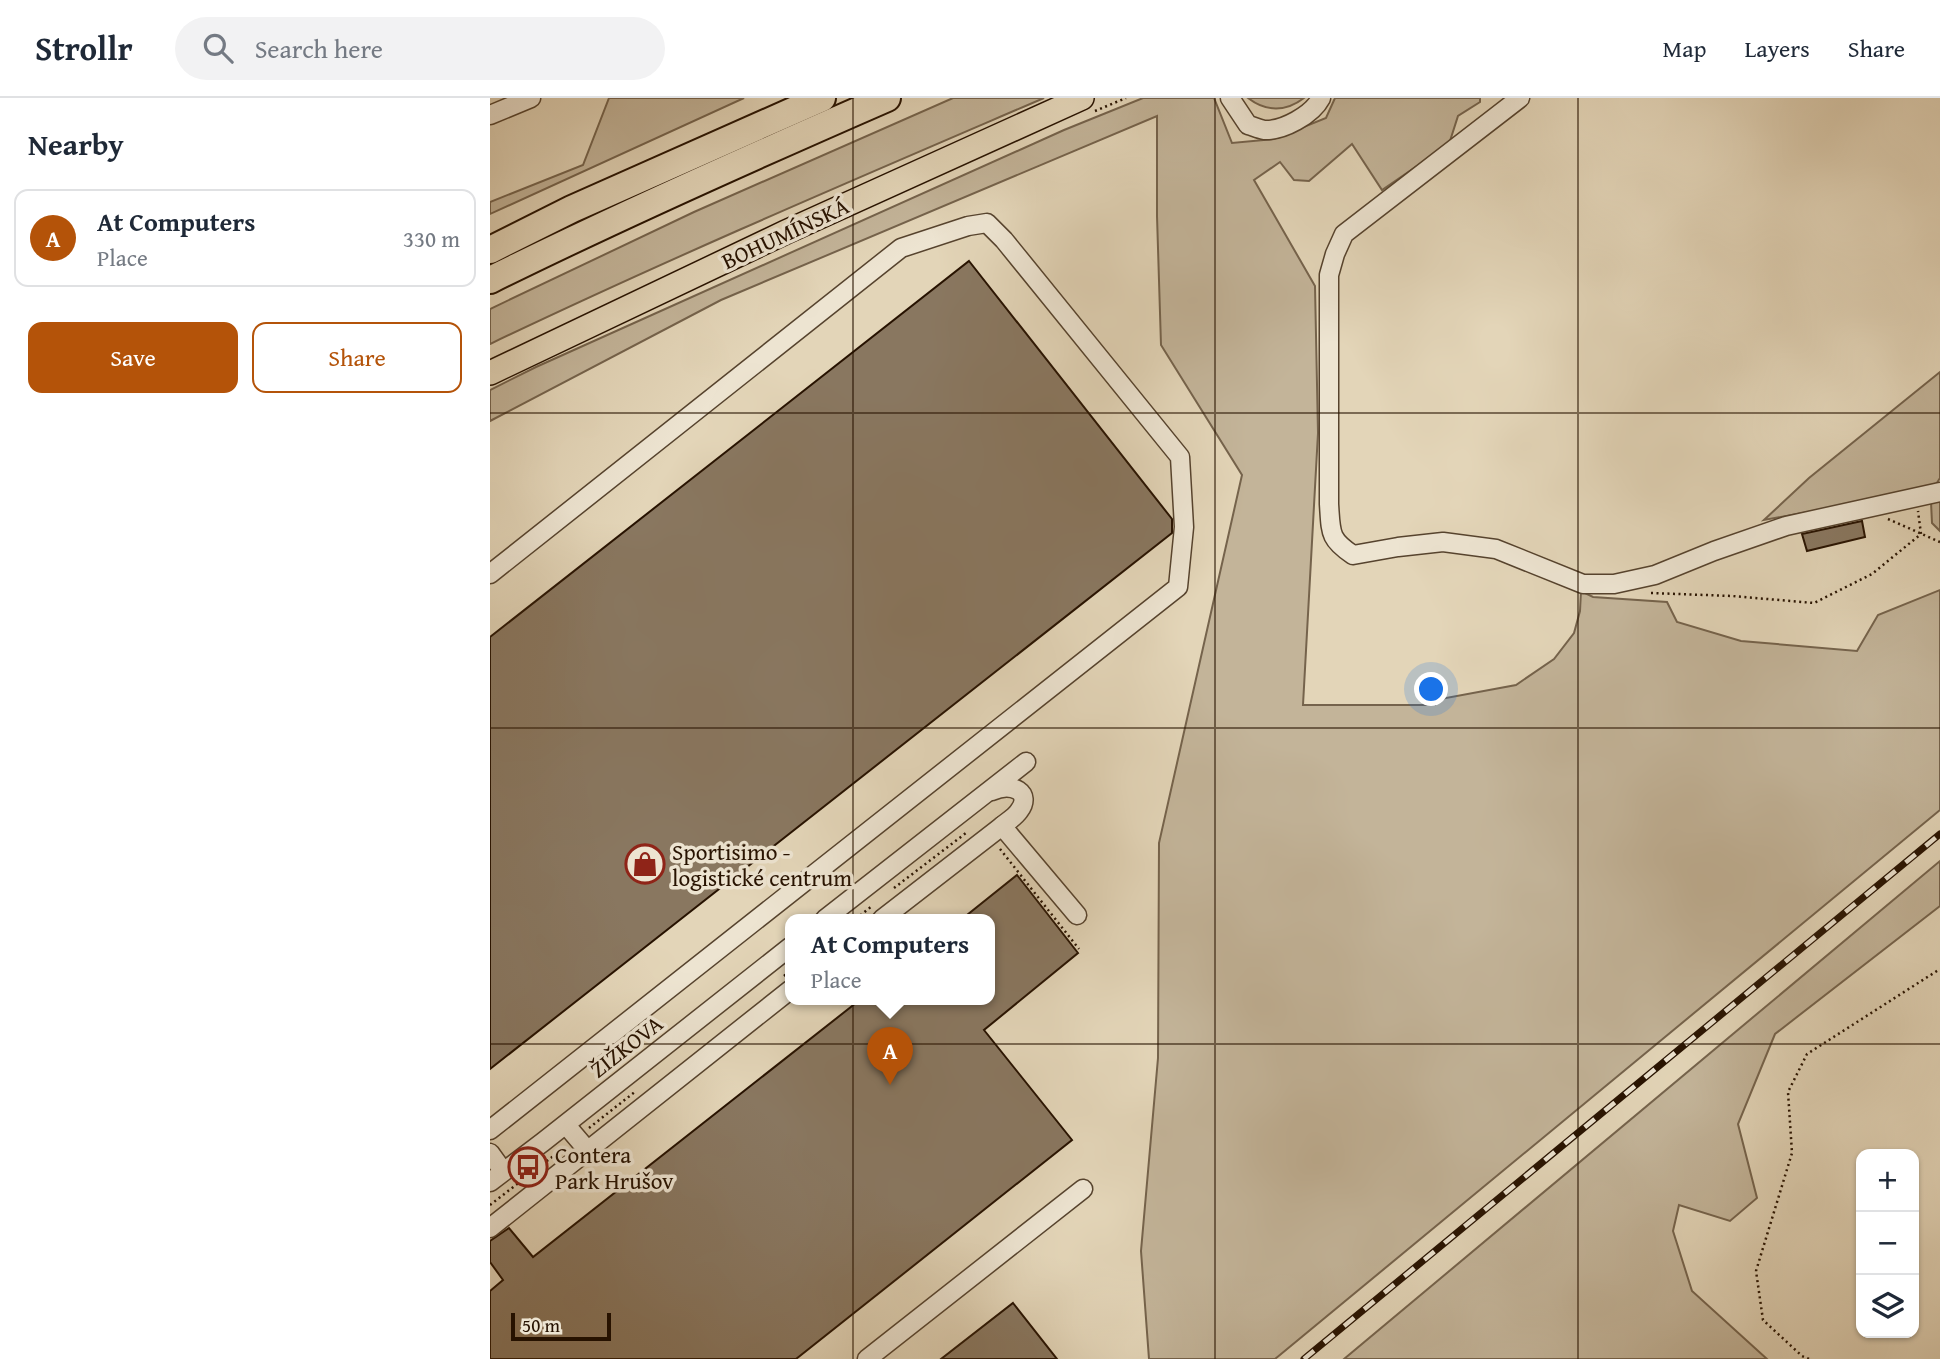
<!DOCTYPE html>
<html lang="en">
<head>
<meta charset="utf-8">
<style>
	:root { --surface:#fff; --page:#f2f2f3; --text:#1f2937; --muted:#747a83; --line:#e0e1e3; --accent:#b45309 }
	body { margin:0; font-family:"Gentium Book Plus",serif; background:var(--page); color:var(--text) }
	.controls { position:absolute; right:21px; bottom:21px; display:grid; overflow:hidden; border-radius:14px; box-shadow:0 2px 5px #0004 }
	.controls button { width:63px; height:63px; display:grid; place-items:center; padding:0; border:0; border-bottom:2px solid var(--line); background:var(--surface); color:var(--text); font:35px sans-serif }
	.scale { position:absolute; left:21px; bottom:18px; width:100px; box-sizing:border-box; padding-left:7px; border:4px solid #271200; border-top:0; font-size:19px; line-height:24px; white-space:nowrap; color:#271200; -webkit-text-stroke:5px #ede4d1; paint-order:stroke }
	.you { position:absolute; left:942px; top:592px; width:24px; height:24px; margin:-18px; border:5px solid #fff; border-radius:50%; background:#1a73e8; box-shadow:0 0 0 10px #1a73e833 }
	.badge { display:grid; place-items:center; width:46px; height:46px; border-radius:50%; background:var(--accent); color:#fff; font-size:23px; font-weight:700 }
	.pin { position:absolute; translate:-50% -58px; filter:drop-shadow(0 2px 4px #0008) }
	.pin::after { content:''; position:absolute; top:37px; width:24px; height:21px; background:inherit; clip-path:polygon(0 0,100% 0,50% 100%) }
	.popup { position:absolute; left:295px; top:816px; width:210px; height:91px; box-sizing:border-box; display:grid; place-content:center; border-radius:14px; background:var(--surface); filter:drop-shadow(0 2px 5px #0005); font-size:23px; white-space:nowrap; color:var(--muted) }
	.popup b { font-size:26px; color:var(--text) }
	.popup::after { content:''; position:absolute; left:50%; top:100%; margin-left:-14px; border:14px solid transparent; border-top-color:var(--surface) }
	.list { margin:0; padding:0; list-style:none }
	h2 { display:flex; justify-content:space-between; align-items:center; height:91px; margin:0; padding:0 28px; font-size:30px }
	h2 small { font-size:23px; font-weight:400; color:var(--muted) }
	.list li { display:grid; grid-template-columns:46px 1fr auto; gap:21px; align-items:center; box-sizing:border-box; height:98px; margin:0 14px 14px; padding:0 14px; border:2px solid var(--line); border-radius:14px }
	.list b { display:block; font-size:26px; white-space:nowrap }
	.list p { margin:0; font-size:23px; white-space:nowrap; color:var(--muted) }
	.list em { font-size:23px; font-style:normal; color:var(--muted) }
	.actions { display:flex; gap:14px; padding:21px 28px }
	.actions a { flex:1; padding:16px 0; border:2px solid var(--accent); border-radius:14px; text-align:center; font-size:24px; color:var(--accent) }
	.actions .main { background:var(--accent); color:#fff }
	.icon { flex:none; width:38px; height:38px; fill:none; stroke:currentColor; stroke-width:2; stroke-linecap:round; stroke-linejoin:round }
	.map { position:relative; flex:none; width:1450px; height:1261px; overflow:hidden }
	header { display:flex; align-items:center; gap:42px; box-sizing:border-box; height:98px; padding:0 35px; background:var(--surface); border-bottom:2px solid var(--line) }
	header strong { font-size:33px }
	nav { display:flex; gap:38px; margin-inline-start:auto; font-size:24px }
	.search { width:490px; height:63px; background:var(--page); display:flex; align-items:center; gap:18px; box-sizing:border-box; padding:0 24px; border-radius:38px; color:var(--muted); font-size:26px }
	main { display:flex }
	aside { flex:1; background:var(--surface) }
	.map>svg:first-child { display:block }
	.green { fill:#c3b499; stroke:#75634c; stroke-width:2 }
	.building { fill:#897760; stroke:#271200; stroke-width:2 }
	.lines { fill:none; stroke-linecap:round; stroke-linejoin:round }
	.minor-casing { stroke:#56432e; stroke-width:21 }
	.major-casing { stroke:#271200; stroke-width:26 }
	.highway-casing { stroke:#271200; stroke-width:30 }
	.path { stroke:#271200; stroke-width:2.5; stroke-dasharray:2 3.5; stroke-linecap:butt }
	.minor { stroke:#ede4d1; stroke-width:18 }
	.major { stroke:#e3d5b8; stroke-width:23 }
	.highway { stroke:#e3d5b8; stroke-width:26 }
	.rail-casing { stroke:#271200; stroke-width:7 }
	.rail { stroke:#ede4d1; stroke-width:4.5; stroke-dasharray:13; stroke-linecap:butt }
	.grid { fill:none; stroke:#271200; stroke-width:2; stroke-opacity:0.55 }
	.labels { text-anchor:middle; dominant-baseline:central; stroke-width:7; stroke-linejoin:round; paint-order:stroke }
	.street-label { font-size:23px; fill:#271200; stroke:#ede4d1 }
	.poi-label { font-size:23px; fill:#271200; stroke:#ede4d1; text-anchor:start }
</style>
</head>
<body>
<header>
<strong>Strollr</strong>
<div class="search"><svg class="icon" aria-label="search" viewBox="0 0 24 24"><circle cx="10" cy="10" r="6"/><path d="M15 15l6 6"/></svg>Search here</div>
<nav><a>Map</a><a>Layers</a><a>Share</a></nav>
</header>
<main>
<aside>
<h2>Nearby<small></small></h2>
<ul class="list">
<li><span class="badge">A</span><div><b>At Computers</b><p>Place</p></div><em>330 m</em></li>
</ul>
<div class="actions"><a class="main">Save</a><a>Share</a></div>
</aside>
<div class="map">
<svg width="1450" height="1261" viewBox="0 0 1450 1261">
	<rect width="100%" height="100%" fill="#e3d5b8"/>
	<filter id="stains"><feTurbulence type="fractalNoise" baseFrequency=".00286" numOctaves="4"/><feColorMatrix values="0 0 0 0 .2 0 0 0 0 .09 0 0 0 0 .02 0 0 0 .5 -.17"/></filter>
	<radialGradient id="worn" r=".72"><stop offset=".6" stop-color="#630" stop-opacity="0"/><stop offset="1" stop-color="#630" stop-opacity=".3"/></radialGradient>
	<!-- green -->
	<g class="green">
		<polygon points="119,0 254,0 0,116 0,104 93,67"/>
		<path d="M 463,0 L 554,0 C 368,80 182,159 0,246 L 0,211 L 204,114 Z"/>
		<polygon points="653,0 724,0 742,45 784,41 836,20 845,0 990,0 990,4 968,18 959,46 892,92 862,46 819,83 804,82 790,64 764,82 825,188 828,335 813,607 945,607 945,602 1026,587 1064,561 1084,535 1090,513 1091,493 1103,499 1177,504 1187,524 1251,543 1367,553 1388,517 1450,492 1450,712 785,1261 659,1261 651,1153 668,960 669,745 752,377 671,247 667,118 667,18 231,202 0,323 0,292 46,269 574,32"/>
		<path d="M 758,0 L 814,0 C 796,14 776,14 758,0 Z"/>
		<polygon points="1450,274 1450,380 1443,391 1274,422 1319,380"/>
		<polygon points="1450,402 1450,433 1442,425 1441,404"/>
		<polygon points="1450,763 1450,808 1285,936 1248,1026 1267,1100 1240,1123 1189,1107 1183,1133 1202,1193 1277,1261 854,1261"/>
	</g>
	<!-- building -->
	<g class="building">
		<polygon points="479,163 682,421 682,435 0,971 0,539"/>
		<polygon points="1372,423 1375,439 1317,453 1312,436"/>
		<polygon points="527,777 588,855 494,932 582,1042 306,1261 0,1261 0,1193 13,1182 0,1164 0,1143 19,1130 43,1159 371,901 500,901 500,821 472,821"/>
		<polygon points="523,1205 567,1261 451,1261"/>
	</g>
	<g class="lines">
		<!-- minor casing -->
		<g class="minor-casing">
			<g id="minor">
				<path d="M 740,0 L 758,27 C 762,28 769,31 774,32 C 793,33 822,17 831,0"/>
				<path d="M 1030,0 L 854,136 L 845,156 L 839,177 L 839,406 C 841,435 839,441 863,457 L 908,449 L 953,444 L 1006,451 L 1093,486 L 1124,486 L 1165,477 L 1224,453 L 1296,428 L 1450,394"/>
				<polyline points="0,17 41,0"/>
				<polyline points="0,476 411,150 478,128 497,125 514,142 690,359 694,429 688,489 0,1032"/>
				<path d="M 502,693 C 522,683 543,695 529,713 C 525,719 518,723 512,728"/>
				<polyline points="335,821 536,664"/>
				<polyline points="392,821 512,728 587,817"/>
				<polyline points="76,1027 99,1054"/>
				<polyline points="0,1055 13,1073"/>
				<polyline points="0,1084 53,1044 300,849"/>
				<polyline points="0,1130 300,892"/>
				<polyline points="377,1261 593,1091"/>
			</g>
		</g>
		<!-- major casing -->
		<g class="major-casing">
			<polyline id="major" points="0,275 296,134 592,0"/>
		</g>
		<!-- highway casing -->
		<g class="highway-casing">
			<g id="highway">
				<polyline points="0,152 82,111 332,0"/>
				<path d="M 0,182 C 131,117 264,58 397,0"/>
			</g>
		</g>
		<!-- path -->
		<g class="path">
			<polyline points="605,13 636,0"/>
			<polyline points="1398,421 1450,444"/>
			<polyline points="1161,495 1242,498 1324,505 1382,476 1431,436 1428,413"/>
			<polyline points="510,751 589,851"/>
			<polyline points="404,790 476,735"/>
			<polyline points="366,821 382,808"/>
			<polyline points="294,878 300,873"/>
			<polyline points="99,1030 146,993"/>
			<polyline points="0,1107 75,1049"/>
			<polyline points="1319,1261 1312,1258 1273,1222 1266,1173 1302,1055 1298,994 1317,956 1450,871"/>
		</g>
		<!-- minor -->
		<use href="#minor" class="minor"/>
		<!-- major -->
		<use href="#major" class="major"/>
		<!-- highway -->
		<use href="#highway" class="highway"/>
		<!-- rail casing -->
		<g class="rail-casing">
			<polyline id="rail" points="814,1261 1450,736"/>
		</g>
		<!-- rail -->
		<use href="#rail" class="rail"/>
	</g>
	<!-- grid -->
	<path class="grid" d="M 363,0 L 363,1261M 725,0 L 725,1261M 1088,0 L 1088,1261M 0,315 L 1450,315M 0,630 L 1450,630M 0,946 L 1450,946"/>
	<!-- icons -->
	<defs>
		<g id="shop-ring" transform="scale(2.0125)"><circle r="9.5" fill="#ede4d1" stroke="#8f2418" stroke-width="1.5"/><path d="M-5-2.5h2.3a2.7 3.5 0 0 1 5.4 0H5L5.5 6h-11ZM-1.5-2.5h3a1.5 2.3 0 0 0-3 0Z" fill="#8f2418"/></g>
		<g id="bus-ring" transform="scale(2.0125)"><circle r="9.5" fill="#ede4d1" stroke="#8f2418" stroke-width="1.5"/><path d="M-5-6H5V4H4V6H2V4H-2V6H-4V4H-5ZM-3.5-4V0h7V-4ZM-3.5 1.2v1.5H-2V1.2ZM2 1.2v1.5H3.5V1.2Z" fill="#8f2418"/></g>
	</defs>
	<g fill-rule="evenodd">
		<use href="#shop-ring" x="155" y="766"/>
		<use href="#bus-ring" x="38" y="1069"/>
	</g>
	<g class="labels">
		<!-- street labels -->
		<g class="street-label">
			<text transform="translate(295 135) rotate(-25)">BOHUMÍNSKÁ</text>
			<text transform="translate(136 948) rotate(-38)">ŽIŽKOVA</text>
		</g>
		<!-- poi labels -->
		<g class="poi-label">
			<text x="182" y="753">Sportisimo -<tspan x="182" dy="26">logistické centrum</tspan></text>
			<text x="65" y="1056">Contera<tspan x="65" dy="26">Park Hrušov</tspan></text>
		</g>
	</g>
	<rect width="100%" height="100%" filter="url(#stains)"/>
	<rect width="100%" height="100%" fill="url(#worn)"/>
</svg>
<div class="controls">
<button>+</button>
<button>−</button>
<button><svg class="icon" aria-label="layers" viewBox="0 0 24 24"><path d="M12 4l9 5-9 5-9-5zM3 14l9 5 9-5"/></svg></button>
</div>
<div class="scale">50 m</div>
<div class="you"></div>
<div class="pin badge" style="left:400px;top:987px">A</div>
<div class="popup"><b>At Computers</b>Place</div>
</div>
</main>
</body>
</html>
